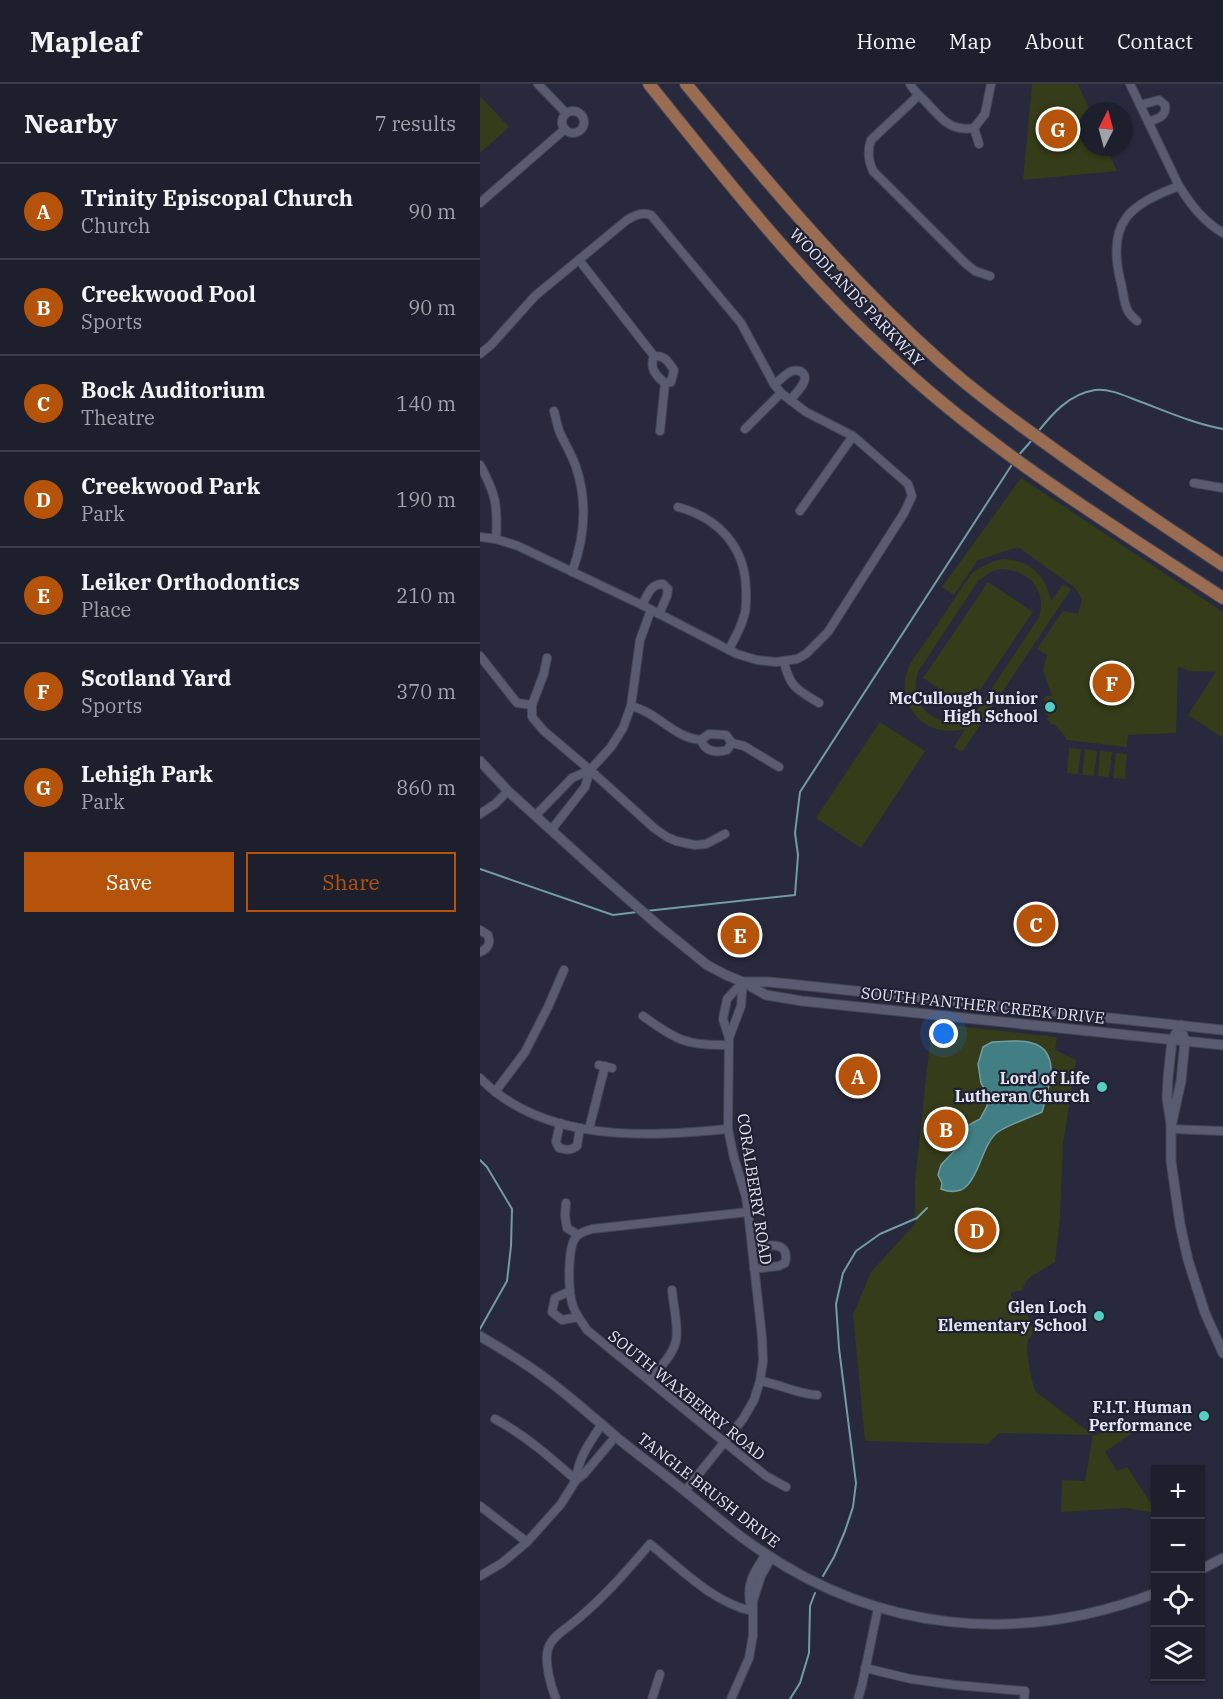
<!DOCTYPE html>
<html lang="en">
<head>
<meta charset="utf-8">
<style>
	:root { --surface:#1e1f2d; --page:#262735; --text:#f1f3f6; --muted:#a1a2aa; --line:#3c3d49; --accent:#b45309 }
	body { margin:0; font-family:"IBM Plex Serif",serif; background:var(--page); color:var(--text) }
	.controls { position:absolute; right:18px; bottom:18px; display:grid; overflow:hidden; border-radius:0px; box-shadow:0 2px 4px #0004 }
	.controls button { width:54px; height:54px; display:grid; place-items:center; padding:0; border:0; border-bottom:2px solid var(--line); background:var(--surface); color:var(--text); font:30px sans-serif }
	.compass { position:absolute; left:599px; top:18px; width:54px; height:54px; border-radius:50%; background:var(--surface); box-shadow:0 2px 4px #0004; rotate:6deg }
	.you { position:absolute; left:464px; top:950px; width:21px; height:21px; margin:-15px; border:4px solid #fff; border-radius:50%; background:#1a73e8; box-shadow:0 0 0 9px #1a73e833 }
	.badge { display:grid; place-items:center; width:39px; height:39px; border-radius:50%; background:var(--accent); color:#fff; font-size:20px; font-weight:700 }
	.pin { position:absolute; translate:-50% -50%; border:3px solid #fff; box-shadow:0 2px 6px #0006 }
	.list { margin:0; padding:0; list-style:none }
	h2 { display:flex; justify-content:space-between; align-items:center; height:78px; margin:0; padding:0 24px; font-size:26px }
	h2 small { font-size:20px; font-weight:400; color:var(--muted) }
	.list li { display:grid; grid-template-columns:39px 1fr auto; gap:18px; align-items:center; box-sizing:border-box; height:96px; padding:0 24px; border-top:2px solid var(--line) }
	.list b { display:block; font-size:22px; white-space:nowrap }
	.list p { margin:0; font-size:20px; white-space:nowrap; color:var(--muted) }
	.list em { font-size:20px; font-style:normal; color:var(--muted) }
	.actions { display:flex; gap:12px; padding:18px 24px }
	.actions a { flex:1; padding:14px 0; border:2px solid var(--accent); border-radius:0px; text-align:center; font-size:21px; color:var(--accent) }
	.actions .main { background:var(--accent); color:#fff }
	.icon { flex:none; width:33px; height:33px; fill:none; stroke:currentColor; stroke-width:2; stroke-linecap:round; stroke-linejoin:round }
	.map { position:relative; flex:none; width:743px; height:1615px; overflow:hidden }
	header { display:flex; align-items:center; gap:36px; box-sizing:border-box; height:84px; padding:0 30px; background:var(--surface); border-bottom:2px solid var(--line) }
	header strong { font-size:28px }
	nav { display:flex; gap:33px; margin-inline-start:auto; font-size:21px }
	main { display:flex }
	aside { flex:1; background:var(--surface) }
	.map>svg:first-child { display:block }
	.green { fill:#353c19; fill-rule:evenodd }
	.water { fill:#417f85; stroke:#729da5; stroke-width:1.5 }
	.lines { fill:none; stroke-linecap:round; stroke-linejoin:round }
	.stream { stroke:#729da5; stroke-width:2 }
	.minor-casing { stroke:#434454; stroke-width:10 }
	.tertiary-casing { stroke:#434454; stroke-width:11 }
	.primary-casing { stroke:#434454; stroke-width:14 }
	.minor { stroke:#595b71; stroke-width:8 }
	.tertiary { stroke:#595b71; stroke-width:9 }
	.primary { stroke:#9a6c51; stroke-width:12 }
	.poi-dot { fill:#56cec3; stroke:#1f2032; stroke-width:2 }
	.labels { text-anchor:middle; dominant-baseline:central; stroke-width:4.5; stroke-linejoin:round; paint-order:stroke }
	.street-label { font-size:16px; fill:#e3e4f1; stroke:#1f2032 }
	.poi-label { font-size:16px; font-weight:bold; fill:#e3e4f1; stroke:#1f2032; text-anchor:end }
</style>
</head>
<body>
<header>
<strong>Mapleaf</strong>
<nav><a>Home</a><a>Map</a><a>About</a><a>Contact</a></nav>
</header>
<main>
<aside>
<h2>Nearby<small>7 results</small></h2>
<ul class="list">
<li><span class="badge">A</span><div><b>Trinity Episcopal Church</b><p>Church</p></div><em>90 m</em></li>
<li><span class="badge">B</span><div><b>Creekwood Pool</b><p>Sports</p></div><em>90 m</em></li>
<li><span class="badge">C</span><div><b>Bock Auditorium</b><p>Theatre</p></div><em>140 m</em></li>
<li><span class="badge">D</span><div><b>Creekwood Park</b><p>Park</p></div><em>190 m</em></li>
<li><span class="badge">E</span><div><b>Leiker Orthodontics</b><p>Place</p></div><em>210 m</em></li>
<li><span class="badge">F</span><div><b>Scotland Yard</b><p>Sports</p></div><em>370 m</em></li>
<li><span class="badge">G</span><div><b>Lehigh Park</b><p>Park</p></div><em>860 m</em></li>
</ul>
<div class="actions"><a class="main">Save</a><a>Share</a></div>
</aside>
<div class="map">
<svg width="743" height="1615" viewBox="0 0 743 1615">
	<rect width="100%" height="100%" fill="#28293c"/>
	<!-- green -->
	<g class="green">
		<polygon points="552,0 598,0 610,27 608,27 608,63 626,63 637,87 543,96"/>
		<polygon points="0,12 29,43 0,69"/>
		<polygon points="541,394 743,528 743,654 708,631 736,588 709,587 698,582 696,649 648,651 647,663 586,656 586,653 574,640 572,641 567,635 569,633 563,626 565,612 572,612 563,586 567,571 557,565 583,527 598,530 602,515 595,504 538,463 498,476 474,511 462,503"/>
		<path d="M 522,475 C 550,476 565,490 571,517 L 583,500 L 591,505 L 482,668 L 474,663 L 485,645 C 468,649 451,647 438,634 C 427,622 423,606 426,591 C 430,576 442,564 450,551 C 464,531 477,510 491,490 C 501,482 510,478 522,475 ZM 522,485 C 549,487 567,505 559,533 L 498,625 C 468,653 425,628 438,588 L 499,496 L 513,487 Z"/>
		<polygon points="508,498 553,528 488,624 443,594"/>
		<polygon points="400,638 445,667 381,764 336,734"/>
		<polygon points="589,664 601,665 598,690 587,689"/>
		<polygon points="605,665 617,667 614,692 602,691"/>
		<polygon points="620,667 632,668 629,693 618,692"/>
		<polygon points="636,669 647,670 645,695 633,694"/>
		<path d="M 452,939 L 577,953 L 575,966 L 596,976 L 583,1060 L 580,1134 L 575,1178 L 550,1193 L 546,1198 L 542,1206 L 531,1209 L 531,1213 L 541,1217 L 551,1238 L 554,1249 C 552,1251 549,1253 548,1256 C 545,1263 552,1302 556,1308 L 613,1351 L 668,1338 L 625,1368 L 637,1387 L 647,1383 L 675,1426 L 675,1429 L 646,1424 L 581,1428 L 582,1396 L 605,1397 L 613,1351 L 519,1349 L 508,1360 L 385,1357 L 373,1231 L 391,1188 L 435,1140 L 435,1097 Z"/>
	</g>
	<!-- water -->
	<g class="water">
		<path d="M 533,957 C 539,957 546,957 552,959 C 583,968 568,1006 562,1028 C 549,1034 528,1041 518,1048 C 496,1064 500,1120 461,1105 L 462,1099 L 458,1091 L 461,1081 L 482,1059 L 485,1043 L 500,1035 L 507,1022 L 507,1009 L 501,999 L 498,980 L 503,963 L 512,958 Z"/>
		<polygon points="460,1033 475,1034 472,1058 447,1055 448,1045 458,1045"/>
	</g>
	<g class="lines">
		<!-- stream -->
		<g class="stream">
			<path d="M 557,349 C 572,330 589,310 615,306 C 631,304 649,314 664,319 C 690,329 716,340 743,345"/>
			<polyline points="538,372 552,356"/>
			<polyline points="0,785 133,831 157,828"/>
			<polyline points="166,827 315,811 318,771 315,749 320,708 533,379"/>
			<polyline points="0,1076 7,1083 32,1125 31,1162 27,1197 0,1245"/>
			<polyline points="343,1492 354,1473 365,1447 373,1423 376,1399 359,1264 356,1220 363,1189 376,1167 400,1150 437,1134 447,1124"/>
			<polyline points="310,1615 320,1599 329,1569 330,1522 335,1509"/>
		</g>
		<!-- minor casing -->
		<g class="minor-casing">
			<g id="minor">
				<polyline points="58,0 86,29"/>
				<path d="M 430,0 C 434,7 440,12 446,18 C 461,34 470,48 494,44"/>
				<path d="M 650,0 L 699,102 C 711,121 723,137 743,149"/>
				<path d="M 439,11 L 391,56 C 387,67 388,76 393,87 L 485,179 L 495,187 L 510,192"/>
				<path d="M 660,21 L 679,16 L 685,21 C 687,33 677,35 668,38"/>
				<circle cx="93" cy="38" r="11"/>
				<polyline points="494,44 505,30 511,0"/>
				<polyline points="494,44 499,60"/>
				<polyline points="0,119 85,45"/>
				<path d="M 99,176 L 174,272 C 185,271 188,278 194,286 L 191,298 L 185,299 C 176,292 169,284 174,272"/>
				<path d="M 657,237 C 654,234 650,231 648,227 C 643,218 643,204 640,195 C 627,138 649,121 699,102"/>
				<path d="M 0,270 L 11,261 L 55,212 L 147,136 C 156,131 161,128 171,131 L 261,239 L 294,300 L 301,309 L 326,328 L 373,352 L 428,400 L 432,412 L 424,429 L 348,548 L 326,570 L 317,575 L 296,578 L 277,576 L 257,570 L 162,521 L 38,462 L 16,455 L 0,453"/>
				<path d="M 294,300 C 300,297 304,291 310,288 C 313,286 316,286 320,287 C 333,294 316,309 310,316"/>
				<path d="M 74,327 C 76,334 77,342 80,349 C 85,360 92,371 96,383 C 108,419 105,453 92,488"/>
				<polyline points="265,345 301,309"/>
				<polyline points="180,347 185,299"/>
				<path d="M 0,381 C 16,410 18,422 16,455"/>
				<polyline points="714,399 743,404"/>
				<path d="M 198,423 C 238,434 265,462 266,505 C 266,514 267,524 264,532 C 261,544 254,555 249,566"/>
				<polyline points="320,427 373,352"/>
				<path d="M 162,521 C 168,511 170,500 183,500 L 188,505 L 187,512 L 179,530"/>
				<polyline points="0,572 37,619 52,621"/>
				<polyline points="67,574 64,589 52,621 52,633 64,647 110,686 174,744 187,753 196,757 215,761 226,760 245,750"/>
				<path d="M 304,578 C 310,604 318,606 339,619"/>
				<path d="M 151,622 C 179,629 192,653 221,656"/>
				<path d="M 252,659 L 247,666 C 236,669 225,668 221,656 L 229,650 L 246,651 L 252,659 L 264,662 L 299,683"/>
				<polyline points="0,730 15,720 28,707"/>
				<polyline points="56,731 92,694 110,686 131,663 143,644 151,622 160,556 171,526"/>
				<polyline points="72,745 105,703 110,686"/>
				<path d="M 0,846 L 8,851 C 11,859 8,865 0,868"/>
				<path d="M 163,932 C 197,957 208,962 249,961"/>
				<polyline points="249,954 261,922 263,898"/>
				<polyline points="119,981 132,984"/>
				<path d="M 0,994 C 63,1059 166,1053 248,1045"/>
				<polyline points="15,1008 45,968 68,923 84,886"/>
				<path d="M 80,1039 L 76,1058 L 79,1064 C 86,1066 90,1067 97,1062 L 100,1044"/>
				<polyline points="109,1045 125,982"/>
				<polyline points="691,1045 743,1047"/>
				<polyline points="86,1119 85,1132 87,1144 98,1151"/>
				<path d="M 268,1128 L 112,1145 C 106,1147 100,1148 96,1153 C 87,1164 88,1209 93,1222 C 96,1231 102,1238 107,1246 L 286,1392 L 306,1403"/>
				<path d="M 272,1163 C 286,1161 311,1156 305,1179 L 299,1182 L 274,1185"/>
				<polyline points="90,1207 75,1214 72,1228 82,1236 98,1233"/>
				<path d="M 169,1296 C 179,1284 192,1273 196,1257 C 199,1244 193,1220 192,1206"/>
				<path d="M 280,1297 C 300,1300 317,1310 337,1311"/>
				<path d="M 15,1335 C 45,1351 71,1374 96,1396"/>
				<path d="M 96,1396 C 98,1374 110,1358 122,1340"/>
				<polyline points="205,1407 263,1335 274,1316 280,1297 283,1277 282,1253 268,1128 266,1113 254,1074 248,1045 249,954 243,935 247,915 263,898"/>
				<polyline points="0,1422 47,1458"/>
				<polyline points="0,1492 22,1479 47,1458 81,1420 96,1396 104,1390 136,1352"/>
				<path d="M 271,1523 C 265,1501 274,1488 286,1470"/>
				<polyline points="385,1584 431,1595 475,1601 545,1607 544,1615"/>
				<path d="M 76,1615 C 71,1603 64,1578 68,1565 C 71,1555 81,1548 89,1542 C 120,1518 145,1489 170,1460 C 201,1485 232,1518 272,1527"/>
				<polyline points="172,1615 180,1590"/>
				<polyline points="251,1615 269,1574 273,1551 273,1517 281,1492 291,1474"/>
				<polyline points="378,1615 382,1601 398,1524"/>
			</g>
		</g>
		<!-- tertiary casing -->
		<g class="tertiary-casing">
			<g id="tertiary">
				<polyline points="0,677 28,707 123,793 179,842 227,881 246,891 263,898 286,911 322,917 743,961"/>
				<polyline points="265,898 289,898 319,901 743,946"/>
				<polyline points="701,941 692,956 688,994 687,1014 691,1040 691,1077 700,1140 708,1176 725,1229 743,1269"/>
				<polyline points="692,1038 701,997 705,957 703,951"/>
				<path d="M 0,1252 C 22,1265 45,1279 65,1294 C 89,1312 112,1332 135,1352 C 158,1371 183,1389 206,1408 C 229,1426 250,1446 274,1462 C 396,1548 537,1562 676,1509"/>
				<polyline points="720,1486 743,1474"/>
			</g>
		</g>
		<!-- primary casing -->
		<g class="primary-casing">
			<g id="primary">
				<path d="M 169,0 C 244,93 318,188 406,269 C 507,365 627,438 743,514"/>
				<path d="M 206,0 C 286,97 366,193 460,277 C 498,311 540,341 582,371 C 635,409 689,445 743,481"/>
			</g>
		</g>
		<!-- minor -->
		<use href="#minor" class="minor"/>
		<!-- tertiary -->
		<use href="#tertiary" class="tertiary"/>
		<!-- primary -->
		<use href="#primary" class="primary"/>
	</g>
	<!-- markers -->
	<g class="poi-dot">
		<circle cx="570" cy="623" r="6"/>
		<circle cx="622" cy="1003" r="6"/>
		<circle cx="619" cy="1232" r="6"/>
		<circle cx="724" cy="1332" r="6"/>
	</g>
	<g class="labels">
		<!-- street labels -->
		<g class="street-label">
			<text transform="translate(377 213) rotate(46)">WOODLANDS PARKWAY</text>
			<text transform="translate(503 921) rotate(6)">SOUTH PANTHER CREEK DRIVE</text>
			<text transform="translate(275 1105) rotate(81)">CORALBERRY ROAD</text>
			<text transform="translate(207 1311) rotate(39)">SOUTH WAXBERRY ROAD</text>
			<text transform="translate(229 1406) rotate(38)">TANGLE BRUSH DRIVE</text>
		</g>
		<!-- poi labels -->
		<g class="poi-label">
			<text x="558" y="614">McCullough Junior<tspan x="558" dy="18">High School</tspan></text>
			<text x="610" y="994">Lord of Life<tspan x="610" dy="18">Lutheran Church</tspan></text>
			<text x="607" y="1223">Glen Loch<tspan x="607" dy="18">Elementary School</tspan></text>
			<text x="712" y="1323">F.I.T. Human<tspan x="712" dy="18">Performance</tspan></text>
		</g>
	</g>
</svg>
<div class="controls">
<button>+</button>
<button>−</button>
<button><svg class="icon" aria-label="locate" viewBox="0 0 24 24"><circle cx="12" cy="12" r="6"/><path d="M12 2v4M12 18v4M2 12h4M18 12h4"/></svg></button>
<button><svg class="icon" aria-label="layers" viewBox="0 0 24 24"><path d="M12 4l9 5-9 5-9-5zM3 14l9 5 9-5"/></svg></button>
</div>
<svg class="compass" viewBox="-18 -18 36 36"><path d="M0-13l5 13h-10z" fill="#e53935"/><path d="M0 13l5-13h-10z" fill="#a1a2aa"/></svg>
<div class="you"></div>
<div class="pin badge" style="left:378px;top:992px">A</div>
<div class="pin badge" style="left:466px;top:1045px">B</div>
<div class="pin badge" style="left:556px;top:840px">C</div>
<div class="pin badge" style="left:497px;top:1146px">D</div>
<div class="pin badge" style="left:260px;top:851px">E</div>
<div class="pin badge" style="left:632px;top:599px">F</div>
<div class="pin badge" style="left:578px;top:45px">G</div>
</div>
</main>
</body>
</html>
